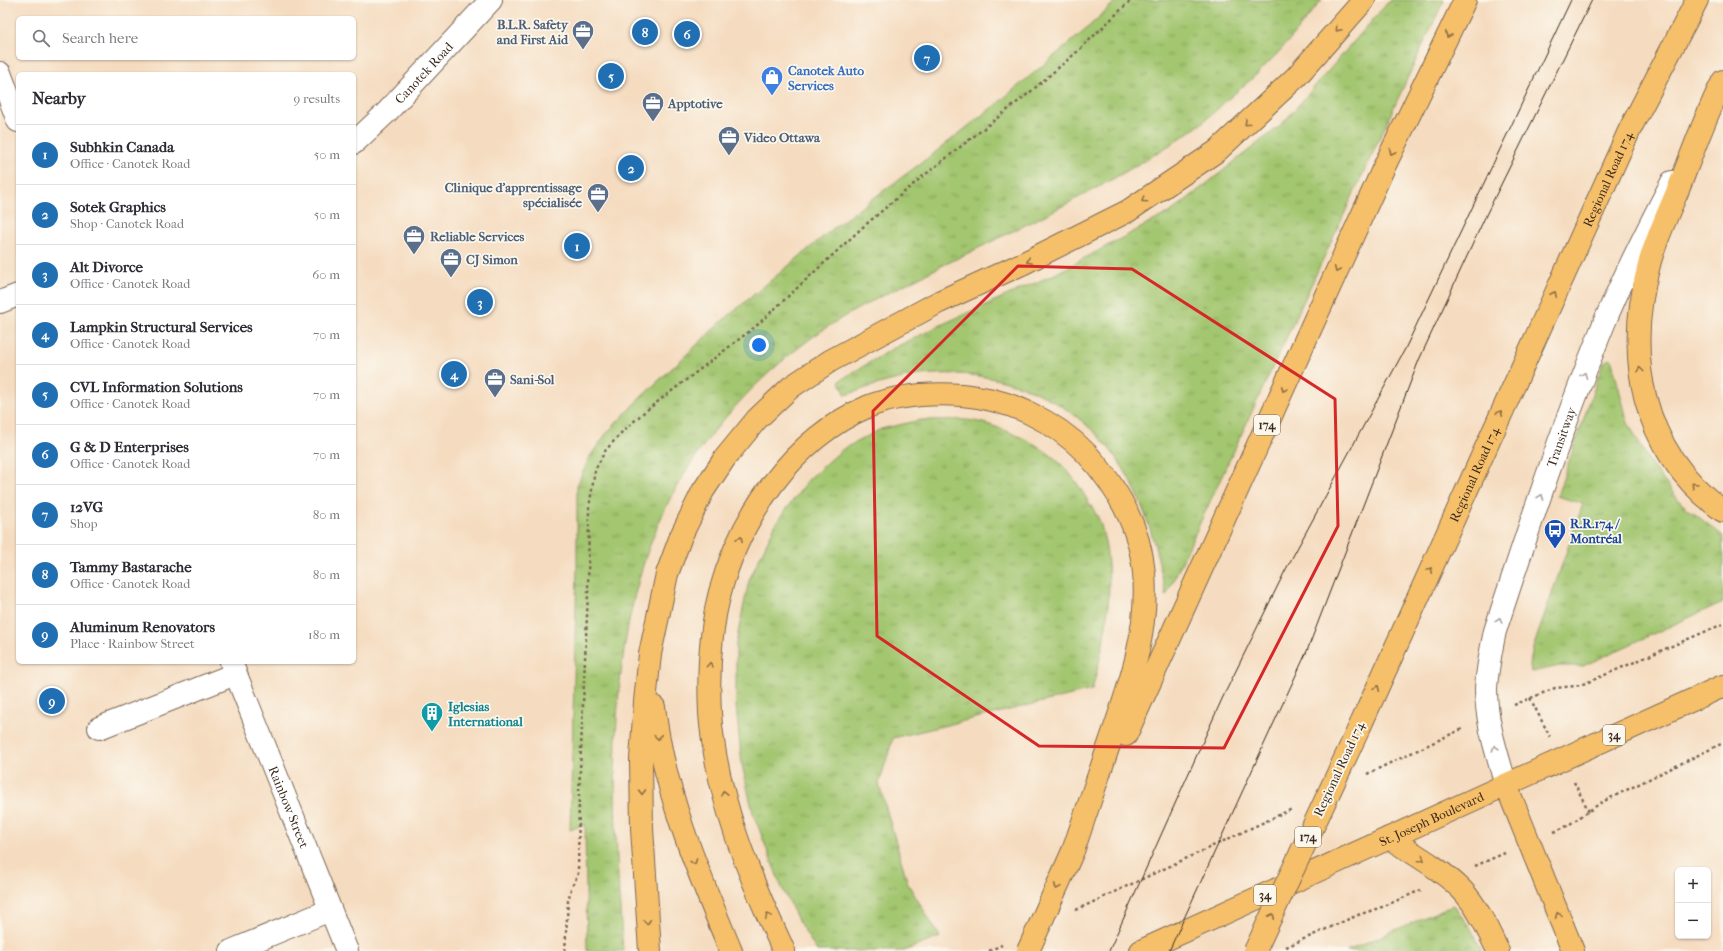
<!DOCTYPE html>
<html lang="en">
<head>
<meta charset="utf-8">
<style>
	:root { --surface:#fff; --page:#f2f2f3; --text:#2b2b33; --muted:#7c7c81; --line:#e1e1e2; --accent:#1f6fb2 }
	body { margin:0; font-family:"IM FELL French Canon",serif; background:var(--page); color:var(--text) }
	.controls { position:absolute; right:12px; bottom:12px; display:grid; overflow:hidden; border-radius:6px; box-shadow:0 1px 3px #0004 }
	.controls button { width:36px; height:36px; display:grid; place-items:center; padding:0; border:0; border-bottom:1px solid var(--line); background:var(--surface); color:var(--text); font:20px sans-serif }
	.you { position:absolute; left:759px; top:345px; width:14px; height:14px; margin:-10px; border:3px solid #fff; border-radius:50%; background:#1a73e8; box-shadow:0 0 0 6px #1a73e833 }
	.badge { display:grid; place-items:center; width:26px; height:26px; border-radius:50%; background:var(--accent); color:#fff; font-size:13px; font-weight:700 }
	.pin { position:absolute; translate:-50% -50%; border:2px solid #fff; box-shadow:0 1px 4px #0006 }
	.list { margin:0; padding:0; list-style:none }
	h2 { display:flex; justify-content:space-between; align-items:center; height:52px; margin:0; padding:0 16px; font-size:17px }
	h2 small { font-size:13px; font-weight:400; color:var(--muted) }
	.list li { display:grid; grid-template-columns:26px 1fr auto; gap:12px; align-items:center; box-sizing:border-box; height:60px; padding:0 16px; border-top:1px solid var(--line) }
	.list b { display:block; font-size:15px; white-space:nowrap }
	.list p { margin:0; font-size:13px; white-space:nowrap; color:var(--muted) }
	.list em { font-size:13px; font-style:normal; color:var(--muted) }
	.icon { flex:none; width:22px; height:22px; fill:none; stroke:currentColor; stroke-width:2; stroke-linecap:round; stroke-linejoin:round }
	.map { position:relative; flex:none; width:1723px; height:951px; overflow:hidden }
	.search { position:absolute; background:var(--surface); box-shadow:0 1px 3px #0004; left:16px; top:16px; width:340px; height:44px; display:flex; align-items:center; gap:10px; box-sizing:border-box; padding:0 14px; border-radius:6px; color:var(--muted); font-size:15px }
	.panel { position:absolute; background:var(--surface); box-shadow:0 1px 3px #0004; left:16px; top:72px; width:340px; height:592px; border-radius:6px }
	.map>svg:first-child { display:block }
	.grass { fill:url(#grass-tufts); stroke:#6f7846 }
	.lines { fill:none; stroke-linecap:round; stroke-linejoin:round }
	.minor-casing { stroke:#7c6857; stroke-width:24 }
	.major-casing { stroke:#7c6857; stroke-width:24 }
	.highway-casing { stroke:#7c6857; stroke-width:24 }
	.path { stroke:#7c6857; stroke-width:2.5; stroke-dasharray:3 3; stroke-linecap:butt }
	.minor { stroke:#fff; stroke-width:22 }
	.major { stroke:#f6c06b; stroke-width:22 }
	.highway { stroke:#f6c06b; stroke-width:22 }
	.tram { stroke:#3b2a1e; stroke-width:1 }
	.highway-bridge-casing { stroke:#7c6857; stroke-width:24; stroke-linecap:butt }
	.highway-bridge { stroke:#f6c06b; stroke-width:22 }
	.oneway { stroke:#8f6e41 }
	.oneway2 { stroke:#a79f9a }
	.marked { fill:none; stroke:#d62828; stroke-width:3; stroke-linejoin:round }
	.labels { text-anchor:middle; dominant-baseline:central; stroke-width:3.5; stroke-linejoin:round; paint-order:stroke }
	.shield { fill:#fbf7ec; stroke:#75685c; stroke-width:1 }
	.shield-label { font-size:12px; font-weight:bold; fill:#3b2a1e }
	.service-label { font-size:13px; font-weight:bold; fill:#4e5e75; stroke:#fbf7ec; text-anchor:start }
	.shop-label { font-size:13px; font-weight:bold; fill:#366cbe; stroke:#fbf7ec; text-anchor:start }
	.street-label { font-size:13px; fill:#3b2a1e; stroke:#fbf7ec }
	.transit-label { font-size:13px; font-weight:bold; fill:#164399; stroke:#fbf7ec; text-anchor:start }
	.culture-label { font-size:13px; font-weight:bold; fill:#0d838f; stroke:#fbf7ec; text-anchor:start }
</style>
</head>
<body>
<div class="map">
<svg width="1723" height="951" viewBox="0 0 1723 951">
	<defs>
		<pattern id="grass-tufts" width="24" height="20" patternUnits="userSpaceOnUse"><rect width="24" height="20" fill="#a3c66f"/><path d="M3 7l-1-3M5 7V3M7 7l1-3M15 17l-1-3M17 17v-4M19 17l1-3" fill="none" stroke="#86a15b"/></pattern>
	</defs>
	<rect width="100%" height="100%" fill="#fbf7ec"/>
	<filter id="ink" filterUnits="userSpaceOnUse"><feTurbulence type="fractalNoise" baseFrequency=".025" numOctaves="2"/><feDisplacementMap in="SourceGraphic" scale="8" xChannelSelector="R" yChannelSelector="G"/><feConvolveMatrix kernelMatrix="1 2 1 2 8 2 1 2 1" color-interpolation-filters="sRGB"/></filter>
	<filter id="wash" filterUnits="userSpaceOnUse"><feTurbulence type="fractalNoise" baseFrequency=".012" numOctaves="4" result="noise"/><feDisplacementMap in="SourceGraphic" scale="16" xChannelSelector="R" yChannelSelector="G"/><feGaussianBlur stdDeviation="0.9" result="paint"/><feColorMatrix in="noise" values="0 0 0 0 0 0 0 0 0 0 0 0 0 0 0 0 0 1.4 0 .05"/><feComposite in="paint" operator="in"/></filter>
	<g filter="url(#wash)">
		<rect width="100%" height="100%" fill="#f5dcc0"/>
		<!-- grass -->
		<g class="grass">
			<path d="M 1117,0 L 1322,0 C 1304,21 1287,45 1267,64 C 1255,77 1241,88 1228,99 C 1217,109 1206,121 1194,129 C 1090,200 972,248 861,307 C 823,327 788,354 757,384 C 726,414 699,448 677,486 C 601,621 612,801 623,951 L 587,951 L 585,824 L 570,830 L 577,567 L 577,486 L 589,458 L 606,434 L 636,402 L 720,323 L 836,226 L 933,154 L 999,102 L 1083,32 Z"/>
			<path d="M 1390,0 L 1444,0 L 1166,596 C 1159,560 1151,525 1136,492 C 1096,405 1006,363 913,376 C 890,380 868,387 846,395 L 839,381 L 890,350 L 945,323 L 1055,274 L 1172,211 L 1282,124 Z"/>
			<polygon points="1611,358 1628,423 1652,466 1682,504 1723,536 1723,602 1583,666 1560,666 1531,672 1530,666 1532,651 1583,504 1557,496 1603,363"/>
			<path d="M 921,420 C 936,420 951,419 966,420 C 985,421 1010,432 1027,440 C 1054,454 1072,472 1086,498 C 1091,506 1097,514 1100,522 C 1117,578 1107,635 1092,690 L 893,738 L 879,784 L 908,884 L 940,937 L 904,951 L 817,951 L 799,922 L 781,886 L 753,813 L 742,765 L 736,706 L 736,643 L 749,580 L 776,523 L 809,479 L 843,449 L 881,429 Z"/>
			<polygon points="1453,905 1470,927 1482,951 1347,951"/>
		</g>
	</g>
	<g filter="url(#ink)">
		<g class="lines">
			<!-- minor casing -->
			<g class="minor-casing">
				<g id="minor">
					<polyline points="0,73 18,121"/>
					<path id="s1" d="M 354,143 L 387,112 L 491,0"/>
					<polyline points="0,302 18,295"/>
					<path id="s2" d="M 231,662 L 347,951"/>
					<polyline points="99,728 235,674"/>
					<path id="s3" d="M 1506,785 C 1497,754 1486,722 1486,689 C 1487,669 1491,650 1495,631 C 1529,527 1564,422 1605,321 C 1625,273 1648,228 1672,182"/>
					<polyline points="231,951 330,910"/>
				</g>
			</g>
			<!-- major casing -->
			<g class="major-casing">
				<g id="major">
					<path id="s4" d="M 1141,951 L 1723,686"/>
				</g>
			</g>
			<!-- highway casing -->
			<g class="highway-casing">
				<g id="highway">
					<path d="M 1723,81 C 1705,116 1692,154 1678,190 C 1668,213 1657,237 1650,261 C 1624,356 1640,450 1723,511"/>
					<path d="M 654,707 C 664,793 698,872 731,951"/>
					<path id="s5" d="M 1361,724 L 1630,129 L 1697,0"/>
					<polyline points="1126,735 1384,167 1465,0"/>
					<polyline points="1506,785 1573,951"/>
					<path d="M 1389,838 C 1414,854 1441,869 1462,890 C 1478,907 1488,930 1498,951"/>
					<polyline points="650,951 642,829 641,759 645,702 650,654 667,574 681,536 703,491 725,458 757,419 791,387 830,361 939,302 1024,263 1128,211 1217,151 1296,77 1364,0"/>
					<path d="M 784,951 C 749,876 716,797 710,713 C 708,673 710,631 720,592 C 741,515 793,439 867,407 C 897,395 931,393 962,395 C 1009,399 1054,420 1087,454 C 1117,487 1140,528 1144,573 C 1149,633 1129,687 1110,742 C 1098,778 1085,815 1073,851"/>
				</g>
			</g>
			<!-- path -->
			<g class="path">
				<polyline points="1530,698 1550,737"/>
				<polyline points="1514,705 1555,688 1576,686 1586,683 1723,624"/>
				<polyline points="1367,774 1464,728"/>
				<polyline points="1574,782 1589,812"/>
				<polyline points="1554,832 1567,826 1602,802 1723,743"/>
				<polyline points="1475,866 1505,853"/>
				<polyline points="1076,910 1292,809"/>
				<polyline points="1286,947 1358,915 1382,907 1421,890"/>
				<polyline points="565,951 568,901 571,889 578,874 579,793 588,593 589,508 595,470 605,451 621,433 643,413 755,327 864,226 922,177 1029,93 1078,51 1131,0"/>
				<polyline points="989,951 1002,945"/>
			</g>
			<!-- minor -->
			<use href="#minor" class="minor"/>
			<!-- major -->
			<use href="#major" class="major"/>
			<!-- highway -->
			<use href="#highway" class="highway"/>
			<!-- tram -->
			<g class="tram">
				<polyline points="1109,951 1222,699 1285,571 1405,349 1571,0"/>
				<polyline points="1169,951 1307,651 1419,360 1487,213 1592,0"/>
			</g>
			<!-- highway-bridge casing -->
			<g class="highway-bridge-casing">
				<g id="highway-bridge">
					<polyline points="1028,951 1073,851"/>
					<polyline points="1255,951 1361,724"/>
				</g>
			</g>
			<!-- highway-bridge -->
			<use href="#highway-bridge" class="highway-bridge"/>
		</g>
		<!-- one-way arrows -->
		<defs><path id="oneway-chevron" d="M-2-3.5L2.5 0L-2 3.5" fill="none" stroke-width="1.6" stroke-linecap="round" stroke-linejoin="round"/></defs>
		<g class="oneway">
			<use href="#oneway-chevron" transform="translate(1338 29) rotate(131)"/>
			<use href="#oneway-chevron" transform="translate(1448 35) rotate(116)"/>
			<use href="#oneway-chevron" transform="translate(1247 123) rotate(137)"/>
			<use href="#oneway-chevron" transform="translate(1392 152) rotate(116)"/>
			<use href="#oneway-chevron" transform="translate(1144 200) rotate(146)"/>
			<use href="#oneway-chevron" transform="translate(1029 261) rotate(154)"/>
			<use href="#oneway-chevron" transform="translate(1337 270) rotate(114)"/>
			<use href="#oneway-chevron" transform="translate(1554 294) rotate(-65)"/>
			<use href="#oneway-chevron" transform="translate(1640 370) rotate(-97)"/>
			<use href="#oneway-chevron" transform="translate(1284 389) rotate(114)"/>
			<use href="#oneway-chevron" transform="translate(1500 413) rotate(-66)"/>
			<use href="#oneway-chevron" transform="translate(1694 485) rotate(-134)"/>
			<use href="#oneway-chevron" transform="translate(740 539) rotate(-63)"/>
			<use href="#oneway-chevron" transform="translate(1430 570) rotate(-66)"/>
			<use href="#oneway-chevron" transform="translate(710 665) rotate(-85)"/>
			<use href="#oneway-chevron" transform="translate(1377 688) rotate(-66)"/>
			<use href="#oneway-chevron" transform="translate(658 737) rotate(82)"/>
			<use href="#oneway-chevron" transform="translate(642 792) rotate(89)"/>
			<use href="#oneway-chevron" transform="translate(724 793) rotate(-103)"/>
			<use href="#oneway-chevron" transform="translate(1422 859) rotate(35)"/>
			<use href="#oneway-chevron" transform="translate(694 862) rotate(70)"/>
			<use href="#oneway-chevron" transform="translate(1057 887) rotate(114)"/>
			<use href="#oneway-chevron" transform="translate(1558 915) rotate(-112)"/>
			<use href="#oneway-chevron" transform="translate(768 916) rotate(-115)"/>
			<use href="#oneway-chevron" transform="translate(1272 916) rotate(-65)"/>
			<use href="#oneway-chevron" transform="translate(647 922) rotate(86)"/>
		</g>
		<g class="oneway2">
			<use href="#oneway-chevron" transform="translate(1584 375) rotate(-69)"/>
			<use href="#oneway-chevron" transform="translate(1541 497) rotate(-70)"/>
			<use href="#oneway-chevron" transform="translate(1499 620) rotate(-72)"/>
			<use href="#oneway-chevron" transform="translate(1495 748) rotate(-107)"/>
		</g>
	</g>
	<!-- marked area -->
	<path class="marked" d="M 1018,266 L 1132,269 L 1335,399 L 1338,526 L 1224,748 L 1039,746 L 877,636 L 873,411 Z"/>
	<!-- icons -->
	<defs>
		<g id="office-pin" transform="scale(1.15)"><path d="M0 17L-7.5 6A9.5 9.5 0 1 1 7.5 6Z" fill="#5c6f8a" stroke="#fbf7ec"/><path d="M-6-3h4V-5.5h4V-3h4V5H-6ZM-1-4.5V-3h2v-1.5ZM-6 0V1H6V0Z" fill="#fff"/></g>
		<g id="shop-pin" transform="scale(1.15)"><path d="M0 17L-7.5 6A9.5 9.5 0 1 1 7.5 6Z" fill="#3f7fe0" stroke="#fbf7ec"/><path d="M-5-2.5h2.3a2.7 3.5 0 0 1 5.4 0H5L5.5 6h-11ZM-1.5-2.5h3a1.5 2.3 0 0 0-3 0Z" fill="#fff"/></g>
		<g id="bus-pin" transform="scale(1.15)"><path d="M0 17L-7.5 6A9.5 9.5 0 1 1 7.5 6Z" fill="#1a4fb4" stroke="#fbf7ec"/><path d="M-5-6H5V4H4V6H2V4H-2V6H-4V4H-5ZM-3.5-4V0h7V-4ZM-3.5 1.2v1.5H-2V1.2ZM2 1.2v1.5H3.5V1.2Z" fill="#fff"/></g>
		<g id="building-pin" transform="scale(1.15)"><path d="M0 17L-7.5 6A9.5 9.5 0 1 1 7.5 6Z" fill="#0f9aa8" stroke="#fbf7ec"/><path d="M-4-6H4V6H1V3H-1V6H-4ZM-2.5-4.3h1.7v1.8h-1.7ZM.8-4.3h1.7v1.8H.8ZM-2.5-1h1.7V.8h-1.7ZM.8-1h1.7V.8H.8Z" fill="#fff"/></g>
	</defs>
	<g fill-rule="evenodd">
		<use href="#office-pin" x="583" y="31"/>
		<use href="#shop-pin" x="772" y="77"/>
		<use href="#office-pin" x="653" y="103"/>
		<use href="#office-pin" x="729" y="137"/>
		<use href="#office-pin" x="598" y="194"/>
		<use href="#office-pin" x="414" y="236"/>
		<use href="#office-pin" x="451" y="259"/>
		<use href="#office-pin" x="495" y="379"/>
		<use href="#bus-pin" x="1555" y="530"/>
		<use href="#building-pin" x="432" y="713"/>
	</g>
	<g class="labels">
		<!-- shield labels -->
		<g class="shield">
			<rect x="1254" y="415" width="26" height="20" rx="3"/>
			<rect x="1603" y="725" width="22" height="20" rx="3"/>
			<rect x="1295" y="827" width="26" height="20" rx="3"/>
			<rect x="1254" y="885" width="22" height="20" rx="3"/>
		</g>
		<g class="shield-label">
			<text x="1267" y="425">174</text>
			<text x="1614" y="735">34</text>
			<text x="1308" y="837">174</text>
			<text x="1265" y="895">34</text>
		</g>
		<!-- service labels -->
		<g class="service-label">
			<text x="568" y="24" text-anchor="end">B.L.R. Safety<tspan x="568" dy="15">and First Aid</tspan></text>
			<text x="668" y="103">Apptotive</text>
			<text x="744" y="137">Video Ottawa</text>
			<text x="582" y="187" text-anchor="end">Clinique d'apprentissage<tspan x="582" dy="15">spécialisée</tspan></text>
			<text x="430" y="236">Reliable Services</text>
			<text x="466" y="259">CJ Simon</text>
			<text x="510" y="379">Sani-Sol</text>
		</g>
		<!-- shop labels -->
		<g class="shop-label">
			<text x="788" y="70">Canotek Auto<tspan x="788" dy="15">Services</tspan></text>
		</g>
		<!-- street labels -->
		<g class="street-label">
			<text stroke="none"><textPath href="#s1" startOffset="99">Canotek Road</textPath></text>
			<text stroke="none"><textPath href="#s5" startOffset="598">Regional Road 174</textPath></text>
			<text stroke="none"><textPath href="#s3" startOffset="362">Transitway</textPath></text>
			<text stroke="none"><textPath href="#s5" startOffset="274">Regional Road 174</textPath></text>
			<text transform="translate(1339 769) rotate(-65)">Regional Road 174</text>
			<text stroke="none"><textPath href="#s2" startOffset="156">Rainbow Street</textPath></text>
			<text stroke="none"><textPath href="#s4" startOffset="319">St. Joseph Boulevard</textPath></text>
		</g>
		<!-- transit labels -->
		<g class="transit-label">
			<text x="1570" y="523">R.R.174 /<tspan x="1570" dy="15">Montréal</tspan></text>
		</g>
		<!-- culture labels -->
		<g class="culture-label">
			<text x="448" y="706">Iglesias<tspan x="448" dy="15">International</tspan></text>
		</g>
	</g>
</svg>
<div class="controls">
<button>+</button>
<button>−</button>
</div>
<div class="you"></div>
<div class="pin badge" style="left:577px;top:246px">1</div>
<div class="pin badge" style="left:631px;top:168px">2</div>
<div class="pin badge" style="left:480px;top:302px">3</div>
<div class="pin badge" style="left:454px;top:374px">4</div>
<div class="pin badge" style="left:611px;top:76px">5</div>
<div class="pin badge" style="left:687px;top:34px">6</div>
<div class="pin badge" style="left:927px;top:58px">7</div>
<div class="pin badge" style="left:645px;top:32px">8</div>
<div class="pin badge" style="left:52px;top:701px">9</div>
<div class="search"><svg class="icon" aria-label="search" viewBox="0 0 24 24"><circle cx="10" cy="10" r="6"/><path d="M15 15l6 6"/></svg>Search here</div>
<section class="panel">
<h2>Nearby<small>9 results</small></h2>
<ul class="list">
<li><span class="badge">1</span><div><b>Subhkin Canada</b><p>Office · Canotek Road</p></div><em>50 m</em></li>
<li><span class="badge">2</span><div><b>Sotek Graphics</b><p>Shop · Canotek Road</p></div><em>50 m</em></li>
<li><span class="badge">3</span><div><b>Alt Divorce</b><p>Office · Canotek Road</p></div><em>60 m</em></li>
<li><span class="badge">4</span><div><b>Lampkin Structural Services</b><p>Office · Canotek Road</p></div><em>70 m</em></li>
<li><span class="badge">5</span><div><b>CVL Information Solutions</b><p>Office · Canotek Road</p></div><em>70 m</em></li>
<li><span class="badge">6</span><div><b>G &amp; D Enterprises</b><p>Office · Canotek Road</p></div><em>70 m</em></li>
<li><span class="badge">7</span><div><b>12VG</b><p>Shop</p></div><em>80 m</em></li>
<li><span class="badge">8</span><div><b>Tammy Bastarache</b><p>Office · Canotek Road</p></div><em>80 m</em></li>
<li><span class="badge">9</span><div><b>Aluminum Renovators</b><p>Place · Rainbow Street</p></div><em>180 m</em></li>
</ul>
</section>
</div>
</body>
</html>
